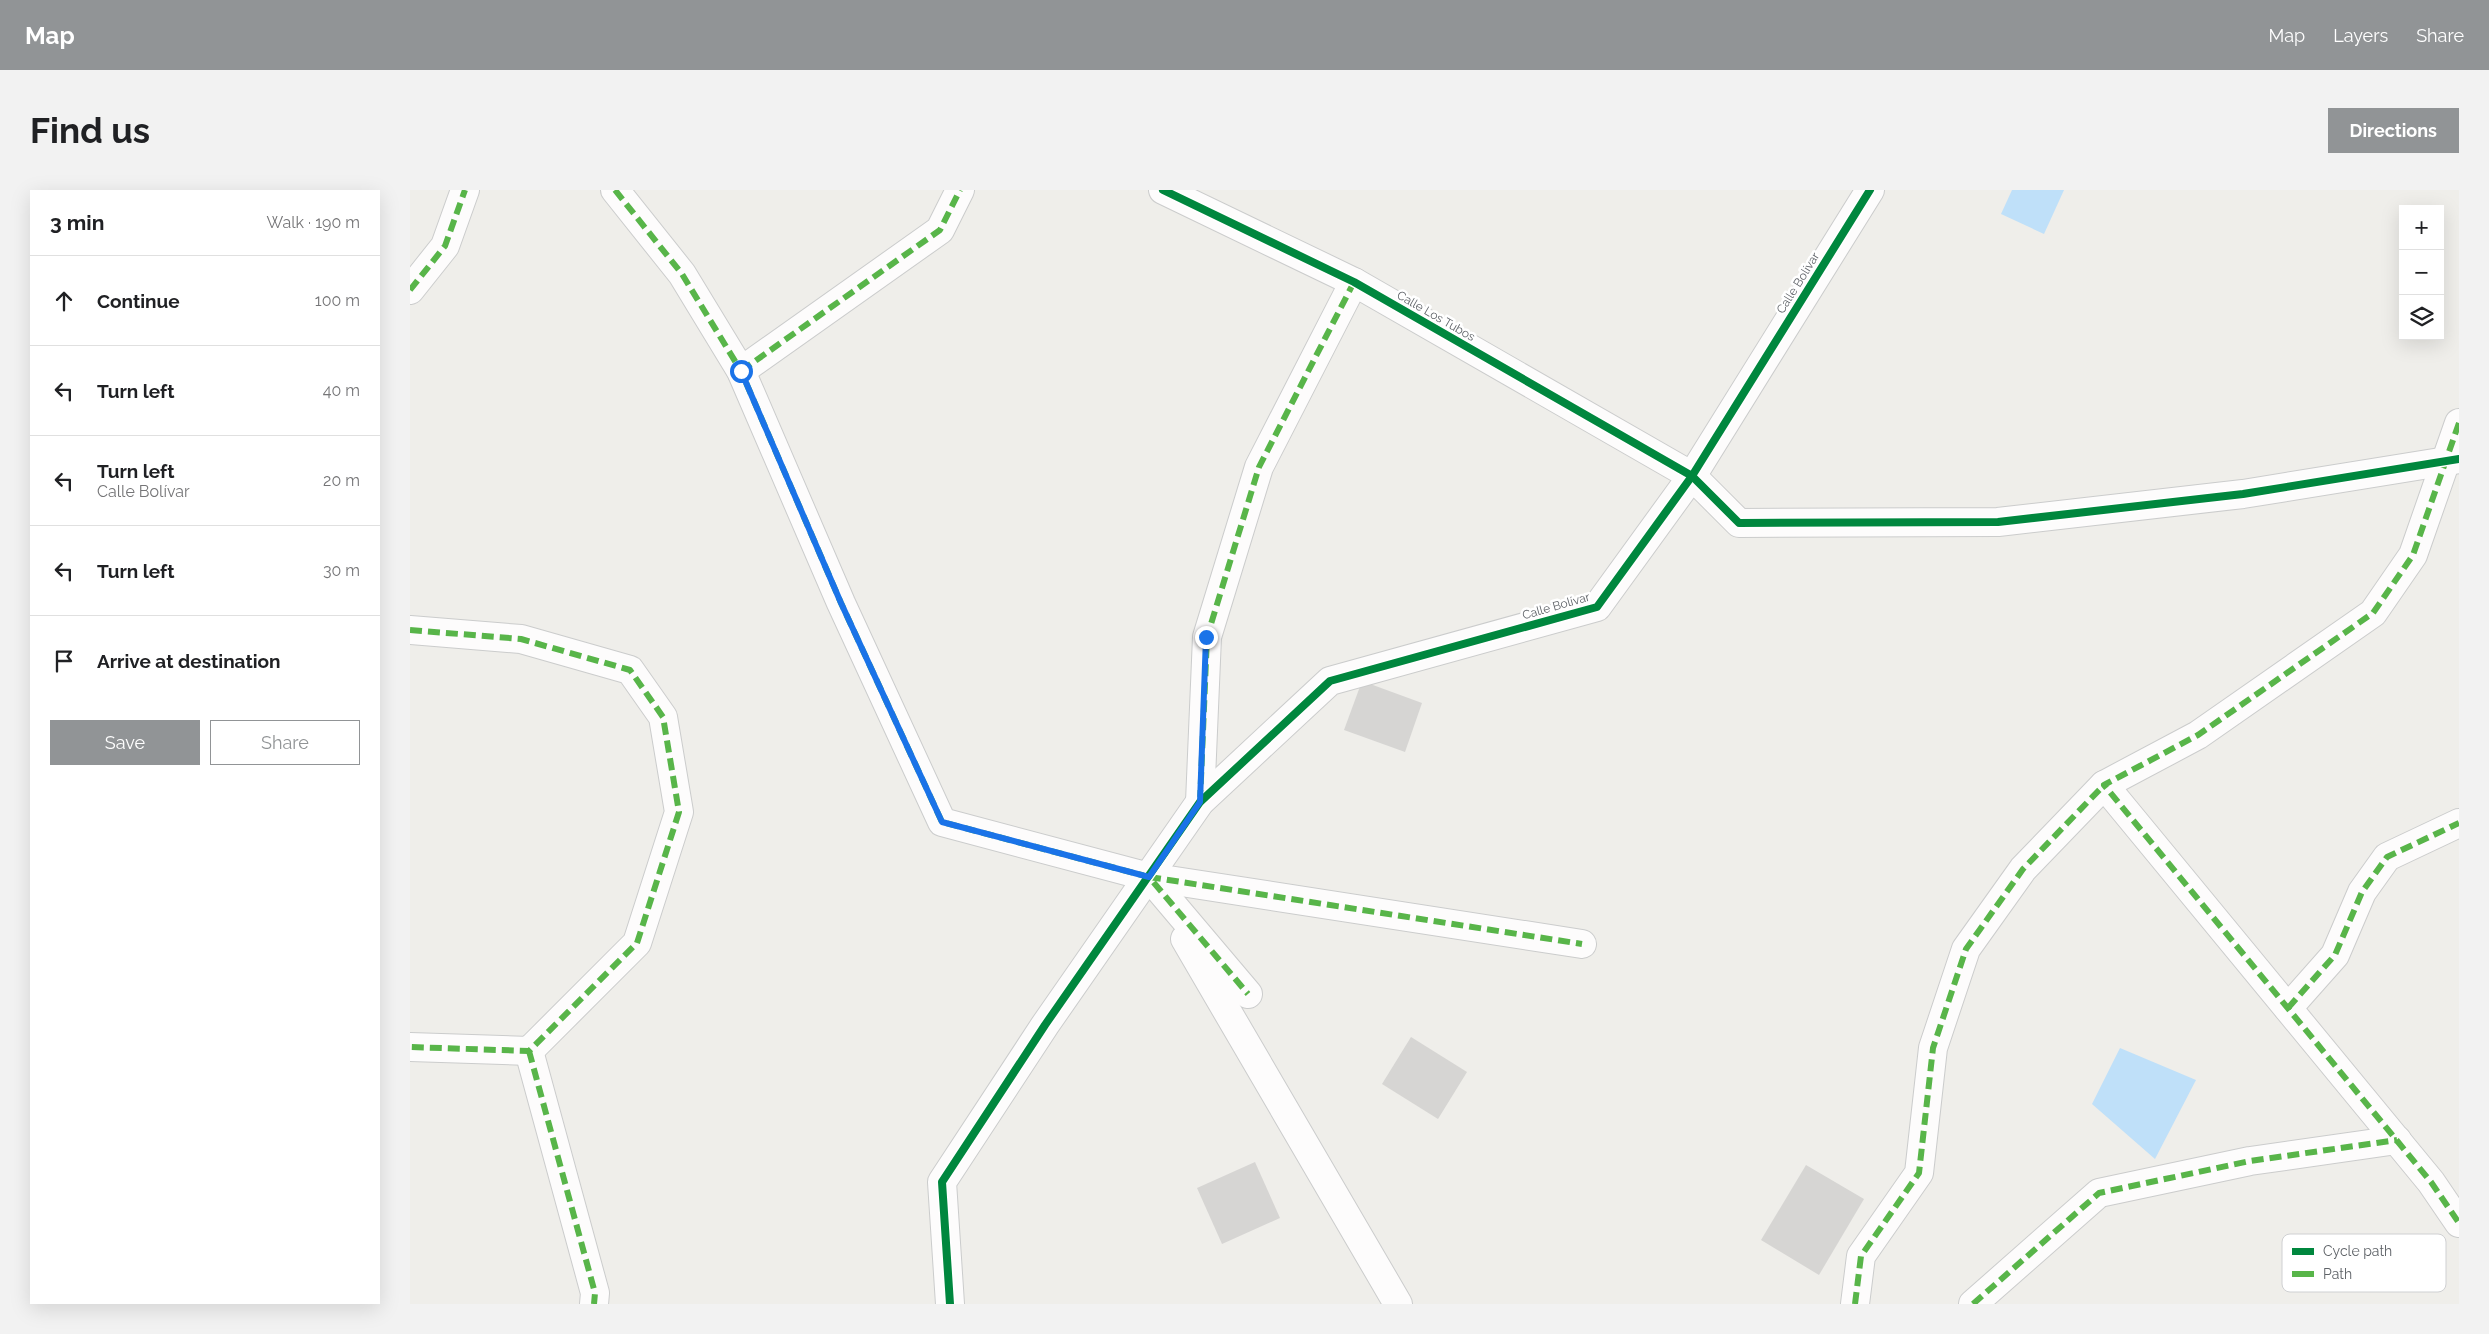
<!DOCTYPE html>
<html lang="en">
<head>
<meta charset="utf-8">
<style>
	:root { --surface:#fff; --page:#f2f2f2; --text:#202124; --muted:#757577; --line:#e0e0e0; --accent:#919496 }
	body { margin:0; font-family:Raleway,sans-serif; background:var(--page); color:var(--text) }
	.controls { position:absolute; right:15px; top:15px; display:grid; overflow:hidden; border-radius:0px; box-shadow:0 5px 20px #0002 }
	.controls button { width:45px; height:45px; display:grid; place-items:center; padding:0; border:0; border-bottom:1px solid var(--line); background:var(--surface); color:var(--text); font:25px sans-serif }
	.stop { position:absolute; width:15px; height:15px; margin:-11px; border:4px solid #1a73e8; border-radius:50%; background:#fff }
	.stop.end { background:#1a73e8; border-color:#fff; box-shadow:0 1px 5px #0008 }
	.list { margin:0; padding:0; list-style:none }
	h2 { display:flex; justify-content:space-between; align-items:center; height:65px; margin:0; padding:0 20px; font-size:21px }
	h2 small { font-size:16px; font-weight:400; color:var(--muted) }
	.list li { display:grid; grid-template-columns:32px 1fr auto; gap:15px; align-items:center; box-sizing:border-box; height:90px; padding:0 20px; border-top:1px solid var(--line) }
	.list b { display:block; font-size:19px; white-space:nowrap }
	.list p { margin:0; font-size:16px; white-space:nowrap; color:var(--muted) }
	.list em { font-size:16px; font-style:normal; color:var(--muted) }
	.actions { display:flex; gap:10px; padding:15px 20px }
	.actions a { flex:1; padding:11px 0; border:1px solid var(--accent); border-radius:0px; text-align:center; font-size:18px; color:var(--accent) }
	.actions .main { background:var(--accent); color:#fff }
	.icon { flex:none; width:28px; height:28px; fill:none; stroke:currentColor; stroke-width:2; stroke-linecap:round; stroke-linejoin:round }
	.map { position:relative; flex:none; width:2049px; height:1114px; overflow:hidden; border-radius:0px }
	header { display:flex; align-items:center; gap:30px; box-sizing:border-box; height:70px; padding:0 25px; background:var(--accent); color:#fff }
	header strong { font-size:24px }
	nav { display:flex; gap:28px; margin-inline-start:auto; font-size:18px }
	.intro { display:flex; align-items:center; justify-content:space-between; box-sizing:border-box; height:120px; padding:0 30px }
	h1 { margin:0; font-size:35px }
	.button { padding:12px 22px; border-radius:0px; background:var(--accent); color:#fff; font-size:18px; font-weight:700 }
	main { display:flex; gap:30px; padding:0 30px }
	aside { flex:1; background:var(--surface); border-radius:0px; box-shadow:0 5px 20px #0002 }
	.map>svg:first-child { display:block }
	.water { fill:#bfe0f9 }
	.building { fill:#d6d5d3 }
	.lines { fill:none; stroke-linecap:round; stroke-linejoin:round }
	.minor-casing { stroke:#cbcccc; stroke-width:30 }
	.minor { stroke:#fdfcfc; stroke-width:28 }
	.quiet { stroke:#58b549; stroke-width:6; stroke-dasharray:12 6; stroke-linecap:butt }
	.cycleway-casing { stroke:#fff; stroke-width:11 }
	.cycleway { stroke:#00873e; stroke-width:8 }
	.route { stroke:#1a73e8; stroke-width:6 }
	.labels { text-anchor:middle; dominant-baseline:central; stroke-width:5; stroke-linejoin:round; paint-order:stroke }
	.street-label { font-size:12px; fill:#5f6368; stroke:#fff }
	.key { fill:#fff; stroke:#cfd0d2; stroke-width:1 }
	.key-label { font-size:14px; fill:#5f6368 }
</style>
</head>
<body>
<header>
<strong>Map</strong>
<nav><a>Map</a><a>Layers</a><a>Share</a></nav>
</header>
<div class="intro"><h1>Find us</h1><a class="button">Directions</a></div>
<main>
<aside>
<h2>3 min<small>Walk · 190 m</small></h2>
<ul class="list">
<li><svg class="icon" aria-label="ahead" viewBox="0 0 24 24"><path d="M12 20V5M6 11l6-6 6 6"/></svg><div><b>Continue</b></div><em>100 m</em></li>
<li><svg class="icon" aria-label="left" viewBox="0 0 24 24"><path d="M17 20v-9H6M10 6l-5 5 5 5"/></svg><div><b>Turn left</b></div><em>40 m</em></li>
<li><svg class="icon" aria-label="left" viewBox="0 0 24 24"><path d="M17 20v-9H6M10 6l-5 5 5 5"/></svg><div><b>Turn left</b><p>Calle Bolívar</p></div><em>20 m</em></li>
<li><svg class="icon" aria-label="left" viewBox="0 0 24 24"><path d="M17 20v-9H6M10 6l-5 5 5 5"/></svg><div><b>Turn left</b></div><em>30 m</em></li>
<li><svg class="icon" aria-label="arrive" viewBox="0 0 24 24"><path d="M6 21V4h12l-3 4 3 4H6"/></svg><div><b>Arrive at destination</b></div></li>
</ul>
<div class="actions"><a class="main">Save</a><a>Share</a></div>
</aside>
<div class="map">
<svg width="2049" height="1114" viewBox="0 0 2049 1114">
	<rect width="100%" height="100%" fill="#efeeea"/>
	<!-- water -->
	<g class="water">
		<polygon points="1602,0 1654,0 1634,44 1591,24"/>
		<polygon points="1710,858 1786,890 1745,969 1682,914"/>
	</g>
	<!-- building -->
	<g class="building">
		<polygon points="952,491 1012,513 995,562 934,540"/>
		<polygon points="1001,847 1057,882 1028,929 972,894"/>
		<polygon points="845,972 870,1028 812,1054 787,998"/>
		<polygon points="1396,975 1454,1009 1409,1085 1351,1050"/>
	</g>
	<g class="lines">
		<!-- minor casing -->
		<g class="minor-casing">
			<g id="minor">
				<polyline points="205,0 272,84 331,181 431,413 532,632 739,687 838,804"/>
				<polyline points="753,0 944,92 1282,286 1329,333 1588,332 1833,304 2049,269"/>
				<polyline points="0,100 35,56 55,0"/>
				<polyline points="331,181 530,40 550,0"/>
				<polyline points="2049,233 2003,365 1963,423 1788,545 1694,595 2021,992 2049,1033"/>
				<polyline points="0,440 111,449 220,480 253,527 269,622 227,753 119,861 0,857"/>
				<polyline points="790,612 797,447 849,277 944,92"/>
				<polyline points="739,687 1172,754"/>
				<polyline points="775,749 988,1114"/>
				<polyline points="1878,818 1925,765 1952,702 1977,667 2049,633"/>
				<polyline points="119,861 185,1103 184,1114"/>
				<polyline points="540,1114 532,992 635,835 790,612 920,491 1187,417 1282,286 1460,0"/>
				<polyline points="1445,1114 1451,1066 1509,983 1523,858 1556,759 1613,679 1694,595"/>
				<polyline points="1563,1114 1689,1003 1840,971 1987,950"/>
			</g>
		</g>
		<!-- minor -->
		<use href="#minor" class="minor"/>
		<!-- quiet -->
		<g class="quiet">
			<polyline points="205,0 272,84 331,181 431,413 532,632 739,687 838,804"/>
			<polyline points="0,100 35,56 55,0"/>
			<polyline points="331,181 530,40 550,0"/>
			<polyline points="2049,233 2003,365 1963,423 1788,545 1694,595 2021,992 2049,1033"/>
			<polyline points="0,440 111,449 220,480 253,527 269,622 227,753 119,861 0,857"/>
			<polyline points="790,612 797,447 849,277 944,92"/>
			<polyline points="739,687 1172,754"/>
			<polyline points="1878,818 1925,765 1952,702 1977,667 2049,633"/>
			<polyline points="119,861 185,1103 184,1114"/>
			<polyline points="1445,1114 1451,1066 1509,983 1523,858 1556,759 1613,679 1694,595"/>
			<polyline points="1563,1114 1689,1003 1840,971 1987,950"/>
		</g>
		<!-- cycleway casing -->
		<g class="cycleway-casing">
			<g id="cycleway">
				<polyline points="753,0 944,92 1282,286 1329,333 1588,332 1833,304 2049,269"/>
				<polyline points="540,1114 532,992 635,835 790,612 920,491 1187,417 1282,286 1460,0"/>
			</g>
		</g>
		<!-- cycleway -->
		<use href="#cycleway" class="cycleway"/>
	</g>
	<g class="lines">
		<!-- route -->
		<polyline class="route" points="331,181 431,413 532,632 739,687 790,612 796,447"/>
	</g>
	<g class="labels">
		<!-- street labels -->
		<g class="street-label">
			<text transform="translate(1388 93) rotate(-58)">Calle Bolívar</text>
			<text transform="translate(1026 126) rotate(30)">Calle Los Tubos</text>
			<text transform="translate(1146 416) rotate(-16)">Calle Bolívar</text>
		</g>
	</g>
	<!-- legend -->
	<rect x="1872" y="1044" width="164" height="58" rx="8" class="key"/>
	<rect x="1882" y="1058" width="22" height="7" fill="#00873e"/>
	<rect x="1882" y="1081" width="22" height="6" fill="#58b549"/>
	<g class="key-label">
		<text x="1913" y="1066">Cycle path</text>
		<text x="1913" y="1089">Path</text>
	</g>
</svg>
<div class="controls">
<button>+</button>
<button>−</button>
<button><svg class="icon" aria-label="layers" viewBox="0 0 24 24"><path d="M12 4l9 5-9 5-9-5zM3 14l9 5 9-5"/></svg></button>
</div>
<div class="stop" style="left:331px;top:181px"></div>
<div class="stop end" style="left:796px;top:447px"></div>
</div>
</main>
</body>
</html>
